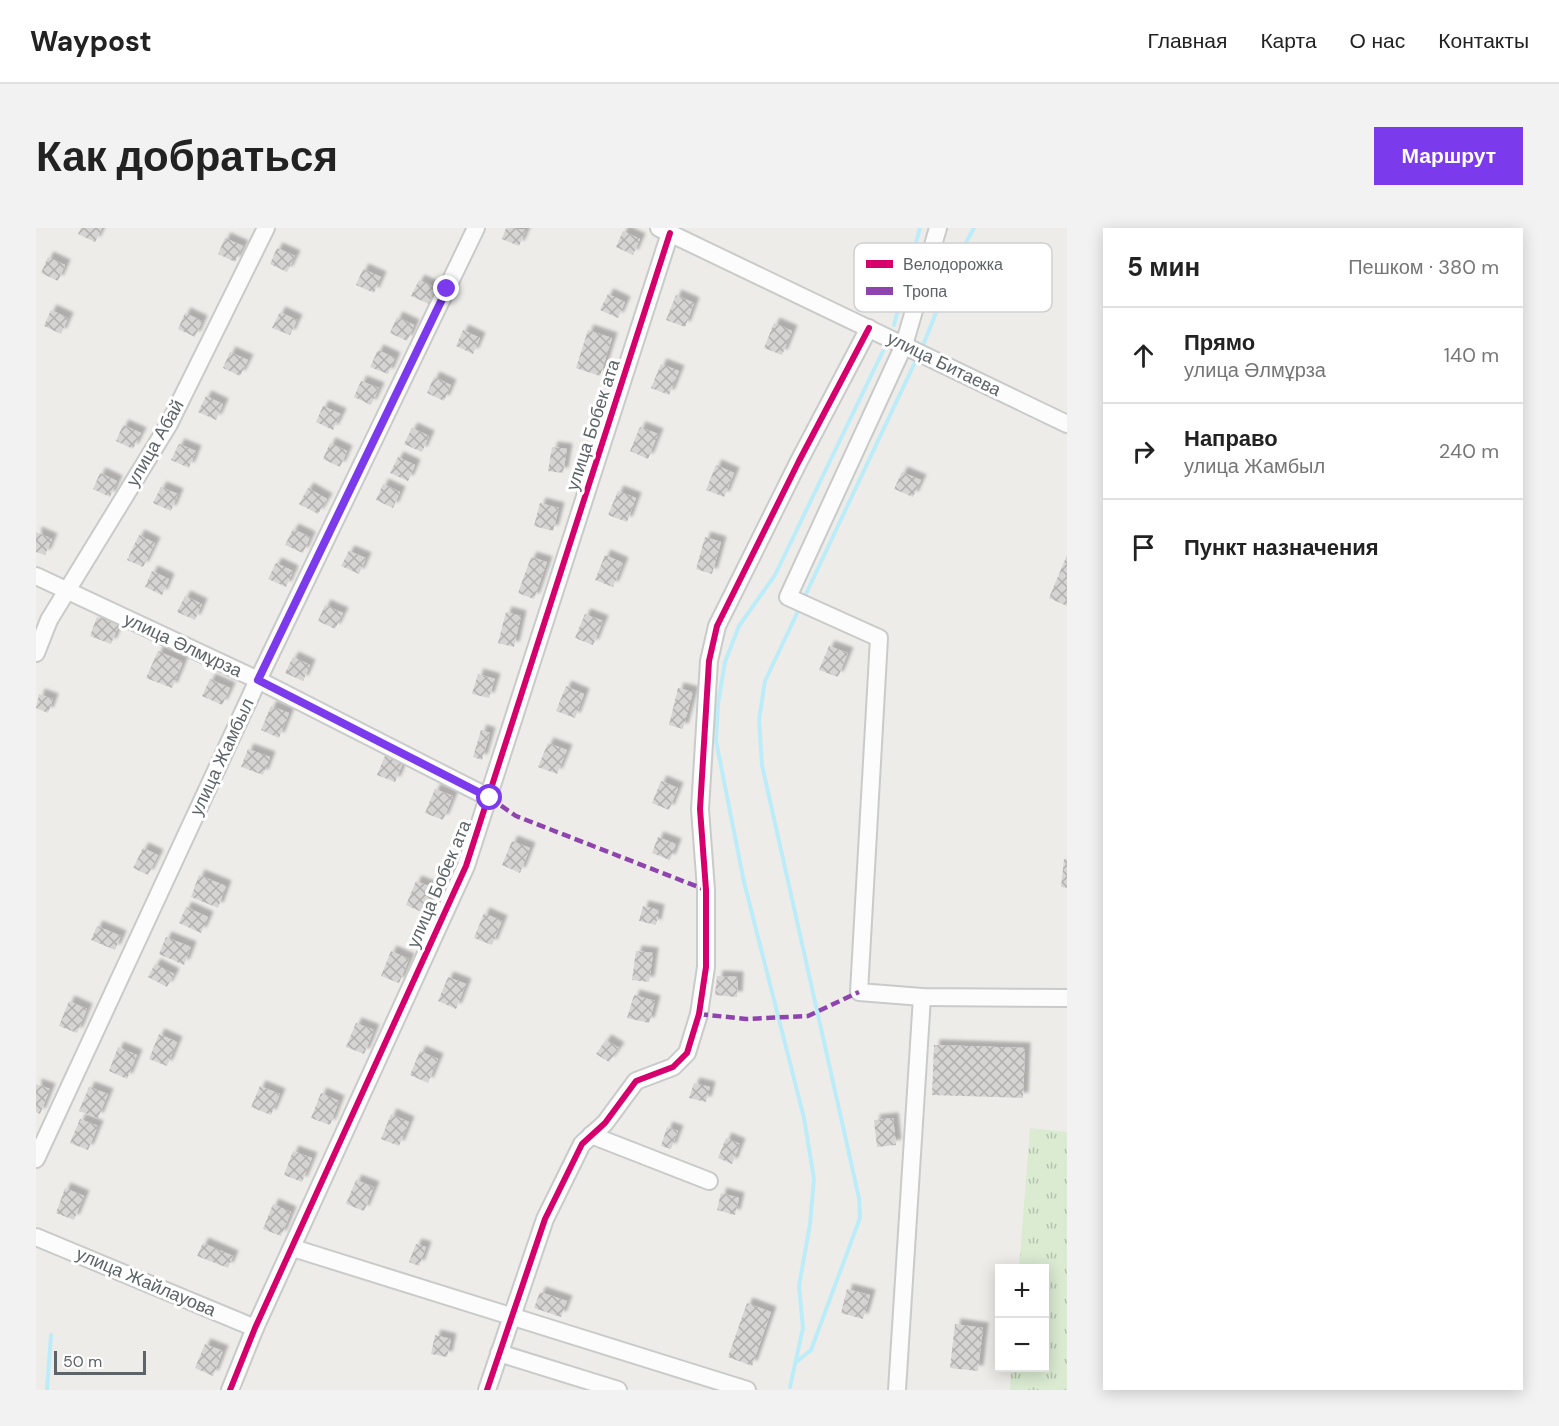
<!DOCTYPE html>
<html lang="ru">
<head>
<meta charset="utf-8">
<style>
	:root { --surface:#fff; --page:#f2f2f2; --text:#222; --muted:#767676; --line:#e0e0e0; --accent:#7c3aed }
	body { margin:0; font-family:"DM Sans",sans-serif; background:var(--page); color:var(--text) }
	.controls { position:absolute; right:18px; bottom:18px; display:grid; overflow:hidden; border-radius:0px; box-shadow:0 3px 15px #0003 }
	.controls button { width:54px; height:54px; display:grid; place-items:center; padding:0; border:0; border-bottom:2px solid var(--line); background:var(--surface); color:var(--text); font:30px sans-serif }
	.scale { position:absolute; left:18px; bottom:15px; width:92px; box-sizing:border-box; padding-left:6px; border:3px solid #5d6467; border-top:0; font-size:16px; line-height:21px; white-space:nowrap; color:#5d6467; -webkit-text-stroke:4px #fff; paint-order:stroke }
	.stop { position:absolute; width:18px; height:18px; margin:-14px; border:4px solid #7c3aed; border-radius:50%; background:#fff }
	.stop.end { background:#7c3aed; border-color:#fff; box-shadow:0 2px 6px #0008 }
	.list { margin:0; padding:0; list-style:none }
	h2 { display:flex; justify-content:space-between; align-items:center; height:78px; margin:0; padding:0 24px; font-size:26px }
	h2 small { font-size:20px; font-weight:400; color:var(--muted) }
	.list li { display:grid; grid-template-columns:39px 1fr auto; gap:18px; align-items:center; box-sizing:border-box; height:96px; padding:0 24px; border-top:2px solid var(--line) }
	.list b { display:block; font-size:22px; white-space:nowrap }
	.list p { margin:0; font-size:20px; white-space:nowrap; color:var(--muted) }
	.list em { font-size:20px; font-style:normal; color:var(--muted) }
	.icon { flex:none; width:33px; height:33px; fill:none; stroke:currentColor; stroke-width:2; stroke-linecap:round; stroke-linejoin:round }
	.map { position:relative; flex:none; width:1031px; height:1162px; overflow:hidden; border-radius:0px }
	header { display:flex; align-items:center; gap:36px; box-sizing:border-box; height:84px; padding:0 30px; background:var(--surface); border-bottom:2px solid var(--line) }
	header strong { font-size:28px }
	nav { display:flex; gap:33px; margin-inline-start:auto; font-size:21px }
	.intro { display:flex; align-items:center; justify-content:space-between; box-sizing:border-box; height:144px; padding:0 36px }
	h1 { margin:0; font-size:42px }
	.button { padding:15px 27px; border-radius:0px; background:var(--accent); color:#fff; font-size:21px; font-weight:700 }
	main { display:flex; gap:36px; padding:0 36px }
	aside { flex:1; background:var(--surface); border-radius:0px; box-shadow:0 3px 15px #0003 }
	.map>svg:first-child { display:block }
	.park { fill:url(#park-tufts) }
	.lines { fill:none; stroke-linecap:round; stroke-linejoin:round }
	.stream { stroke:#bcecf8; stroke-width:4 }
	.building { fill:url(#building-cross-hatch); filter:url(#shadow) }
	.minor-casing { stroke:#c9caca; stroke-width:20 }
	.minor { stroke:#fcfcfc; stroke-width:16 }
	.quiet { stroke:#8e44ad; stroke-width:4.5; stroke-dasharray:9 4.5; stroke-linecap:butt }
	.cycleway-casing { stroke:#fff; stroke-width:10 }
	.cycleway { stroke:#d6006c; stroke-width:6 }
	.route { stroke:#7c3aed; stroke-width:8 }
	.labels { text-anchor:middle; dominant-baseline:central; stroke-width:6; stroke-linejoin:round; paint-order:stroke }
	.street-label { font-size:18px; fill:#5d6467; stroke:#fff }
	.key { fill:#fff; stroke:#ced0d1; stroke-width:1.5 }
	.key-label { font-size:16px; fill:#5d6467 }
</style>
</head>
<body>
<header>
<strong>Waypost</strong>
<nav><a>Главная</a><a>Карта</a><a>О нас</a><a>Контакты</a></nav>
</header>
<div class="intro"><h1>Как добраться</h1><a class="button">Маршрут</a></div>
<main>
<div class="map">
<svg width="1031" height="1162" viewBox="0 0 1031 1162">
	<defs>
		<pattern id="park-tufts" width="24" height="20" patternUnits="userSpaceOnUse" patternTransform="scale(1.5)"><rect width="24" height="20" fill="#daebd2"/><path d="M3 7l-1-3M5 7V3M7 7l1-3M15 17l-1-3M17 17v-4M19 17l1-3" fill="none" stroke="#b4c2ae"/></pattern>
		<pattern id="building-cross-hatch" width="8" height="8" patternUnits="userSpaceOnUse" patternTransform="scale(1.5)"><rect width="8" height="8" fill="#d6d4d2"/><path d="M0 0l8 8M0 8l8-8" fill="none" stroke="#b1b0ae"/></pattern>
		<filter id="shadow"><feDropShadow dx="5.5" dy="-5.5" stdDeviation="1.5" flood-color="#0004"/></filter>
	</defs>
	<rect width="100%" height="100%" fill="#eeece9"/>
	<!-- park -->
	<polygon class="park" points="994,900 1031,904 1031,1162 974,1162 975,1140 1008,1140 1008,1040 983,1040"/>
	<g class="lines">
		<!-- stream -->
		<g class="stream">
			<polyline points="858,97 884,0"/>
			<polyline points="886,120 922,29 938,0"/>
			<polyline points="768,370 881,130"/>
			<polyline points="759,1135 775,1122 824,990 823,970 726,537 723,492 729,453 764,379"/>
			<polyline points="754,1159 767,1100 763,1058 774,996 778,951 768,890 708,654 680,513 682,476 689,434 703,398 739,347 847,123"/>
			<polyline points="11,1162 15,1107"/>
		</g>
	</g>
	<!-- building -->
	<g class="building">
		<polygon points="45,0 66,0 59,14 42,6"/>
		<polygon points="470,0 490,2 483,18 466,11"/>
		<polygon points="587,3 604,11 597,27 580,19"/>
		<polygon points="189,10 207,18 199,34 182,26"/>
		<polygon points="241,20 259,28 251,44 234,36"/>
		<polygon points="12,29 29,37 22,53 5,45"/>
		<polygon points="327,41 345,49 338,65 320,57"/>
		<polygon points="383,52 400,60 393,76 375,68"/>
		<polygon points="572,66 589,74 582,90 564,82"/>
		<polygon points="640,67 658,75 649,99 630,92"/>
		<polygon points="15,82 32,90 25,106 8,98"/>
		<polygon points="244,84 261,92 254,107 236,100"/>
		<polygon points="149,85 166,93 159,109 142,101"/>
		<polygon points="361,89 378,97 371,113 354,105"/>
		<polygon points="738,95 756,103 746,127 728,120"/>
		<polygon points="427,102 444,110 437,126 420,118"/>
		<polygon points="552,102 576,110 564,148 540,140"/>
		<polygon points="342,122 359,130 352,146 334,139"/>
		<polygon points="194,124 212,132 204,148 187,140"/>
		<polygon points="625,136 643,143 633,167 615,160"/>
		<polygon points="398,149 415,157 408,173 391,165"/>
		<polygon points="325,153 343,160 335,177 318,169"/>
		<polygon points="170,168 187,176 180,192 162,184"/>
		<polygon points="287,178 305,186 297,202 280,194"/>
		<polygon points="87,197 105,205 97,221 80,213"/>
		<polygon points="604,199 622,206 612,231 594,223"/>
		<polygon points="376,200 393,208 386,224 368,216"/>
		<polygon points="294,215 311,223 304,239 287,231"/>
		<polygon points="143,216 160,223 153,240 135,232"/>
		<polygon points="516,219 531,221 527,245 512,243"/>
		<polygon points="362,229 379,237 372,253 354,245"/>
		<polygon points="680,237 698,245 688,269 670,262"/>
		<polygon points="866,244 885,252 877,269 858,261"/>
		<polygon points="64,245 81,253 74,269 57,261"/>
		<polygon points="347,256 364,264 357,280 340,272"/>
		<polygon points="125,259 142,266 135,283 117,275"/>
		<polygon points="272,260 291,271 282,286 263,276"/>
		<polygon points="582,263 600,270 591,294 572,287"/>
		<polygon points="504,275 523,280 517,303 498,298"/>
		<polygon points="257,301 274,309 267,325 249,317"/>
		<polygon points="0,304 16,311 9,327 0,324"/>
		<polygon points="103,307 119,315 107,339 91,332"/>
		<polygon points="669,309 685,314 676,346 660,341"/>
		<polygon points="313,323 330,330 323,346 305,338"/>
		<polygon points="569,327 587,335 577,359 559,352"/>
		<polygon points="1031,327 1031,378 1013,370"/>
		<polygon points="495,329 511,334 498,371 482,365"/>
		<polygon points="240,335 257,343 250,359 232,351"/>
		<polygon points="116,343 133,351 126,367 109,359"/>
		<polygon points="149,368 166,376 159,392 141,384"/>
		<polygon points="289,377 307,385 299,401 282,393"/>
		<polygon points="470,384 485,388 478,419 462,415"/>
		<polygon points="549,386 567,393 557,417 539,410"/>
		<polygon points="61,389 83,397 75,416 54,408"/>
		<polygon points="793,418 812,425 802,449 783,442"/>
		<polygon points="122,423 147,434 136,460 110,450"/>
		<polygon points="257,429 274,437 267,453 249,445"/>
		<polygon points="442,446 459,451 453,470 436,466"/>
		<polygon points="174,451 194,460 186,477 166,468"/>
		<polygon points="530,458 548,466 539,490 520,483"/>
		<polygon points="642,460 657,464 647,501 633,497"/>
		<polygon points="3,466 17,471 12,485 0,480"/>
		<polygon points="235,478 253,485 243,510 225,502"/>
		<polygon points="445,502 454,505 446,532 437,529"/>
		<polygon points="512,515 531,522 521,546 502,539"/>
		<polygon points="212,521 234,529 227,547 205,539"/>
		<polygon points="351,523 369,530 359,554 341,547"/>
		<polygon points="625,553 642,560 633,582 616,575"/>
		<polygon points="399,561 417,568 407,592 389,585"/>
		<polygon points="622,609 640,616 634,632 616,625"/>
		<polygon points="476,613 494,620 484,645 466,637"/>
		<polygon points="107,620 122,627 112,647 97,640"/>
		<polygon points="1028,631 1031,631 1031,660 1025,659"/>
		<polygon points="163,647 190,658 182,680 155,669"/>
		<polygon points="380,653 398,660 388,685 370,677"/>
		<polygon points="607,678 623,682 620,697 603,693"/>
		<polygon points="150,679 172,689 165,705 143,695"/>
		<polygon points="448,685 466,693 456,717 438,710"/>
		<polygon points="61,698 85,708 79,722 55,712"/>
		<polygon points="130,709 155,719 148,737 123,726"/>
		<polygon points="355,723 373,731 363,755 345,748"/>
		<polygon points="600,723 617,725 613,754 596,752"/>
		<polygon points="119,736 138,746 131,759 112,749"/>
		<polygon points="681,748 702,749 701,769 679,767"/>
		<polygon points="412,749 430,756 420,781 402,773"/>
		<polygon points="598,767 619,773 613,795 591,790"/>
		<polygon points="33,773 51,781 41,805 23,798"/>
		<polygon points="320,795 338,802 328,826 310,819"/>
		<polygon points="123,806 141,814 131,838 113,831"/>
		<polygon points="570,812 583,820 573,834 560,826"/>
		<polygon points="898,817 989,820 987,870 896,867"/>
		<polygon points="82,819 101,827 91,851 73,843"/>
		<polygon points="384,823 402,831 392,855 374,847"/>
		<polygon points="658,855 674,859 670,874 653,870"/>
		<polygon points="0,856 14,861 4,886 0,884"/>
		<polygon points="224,858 244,866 235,887 215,879"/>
		<polygon points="53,859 72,866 62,890 43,883"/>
		<polygon points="285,865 303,873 294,897 275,890"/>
		<polygon points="355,886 373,894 363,918 345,911"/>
		<polygon points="857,890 860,917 841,919 838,892"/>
		<polygon points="44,891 62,898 52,922 34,915"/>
		<polygon points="631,899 642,903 635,921 625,918"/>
		<polygon points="690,910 704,916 696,936 682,930"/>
		<polygon points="257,923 276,930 266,954 248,947"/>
		<polygon points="320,952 338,959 328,983 310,976"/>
		<polygon points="29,960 48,968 38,992 20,985"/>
		<polygon points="685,965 703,970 699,987 681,982"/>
		<polygon points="237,976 255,984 245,1008 227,1001"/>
		<polygon points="167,1015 197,1028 192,1040 161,1028"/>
		<polygon points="380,1016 390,1019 383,1038 373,1034"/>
		<polygon points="811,1061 834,1067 827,1091 805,1085"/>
		<polygon points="504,1064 531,1073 525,1089 498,1080"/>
		<polygon points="711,1075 735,1084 716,1138 692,1129"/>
		<polygon points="919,1096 947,1100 942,1143 914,1140"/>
		<polygon points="399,1107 415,1111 411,1129 395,1126"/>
		<polygon points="169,1116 187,1123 177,1148 159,1140"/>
	</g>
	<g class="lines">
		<!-- minor casing -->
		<g class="minor-casing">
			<g id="minor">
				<polyline points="623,0 1031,196"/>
				<polyline points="902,0 868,117 752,369 843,410 823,764 886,769 1031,770"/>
				<polyline points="0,348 222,452 454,570"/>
				<polyline points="0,425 13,392 133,196 230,0"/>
				<polyline points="555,907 673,953"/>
				<polyline points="0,931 222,452 440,0"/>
				<polyline points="0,1009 219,1100"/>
				<polyline points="257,1020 711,1162"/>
				<polyline points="463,1125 582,1162"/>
				<polyline points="194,1162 219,1100 430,638 634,5"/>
				<polyline points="451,1162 509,991 546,916 569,895 600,853 637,839 651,825 663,786 670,739 670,662 664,581 673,433 681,398 763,233 833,100"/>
				<polyline points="861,1162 886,769"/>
			</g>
		</g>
		<!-- minor -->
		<use href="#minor" class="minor"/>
		<!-- quiet -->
		<g class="quiet">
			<polyline points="454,570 480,588 670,662"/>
			<polyline points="663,786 710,791 772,788 823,764"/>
		</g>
		<!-- cycleway casing -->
		<g class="cycleway-casing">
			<g id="cycleway">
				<polyline points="194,1162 219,1100 430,638 634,5"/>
				<polyline points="451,1162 509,991 546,916 569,895 600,853 637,839 651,825 663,786 670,739 670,662 664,581 673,433 681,398 763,233 833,100"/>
			</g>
		</g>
		<!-- cycleway -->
		<use href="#cycleway" class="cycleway"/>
	</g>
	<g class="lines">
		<!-- route -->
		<polyline class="route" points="411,61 222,452 454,570"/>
	</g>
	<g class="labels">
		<!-- street labels -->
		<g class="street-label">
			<text transform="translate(908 136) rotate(26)">улица Битаева</text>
			<text transform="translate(557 197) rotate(-72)">улица Бобек ата</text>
			<text transform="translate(119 215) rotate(-60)">улица Абай</text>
			<text transform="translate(147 417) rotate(25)">улица Әлмұрза</text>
			<text transform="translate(186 529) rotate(-65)">улица Жамбыл</text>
			<text transform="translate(403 656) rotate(-67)">улица Бобек ата</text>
			<text transform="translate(110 1054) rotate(23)">улица Жайлауова</text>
		</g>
	</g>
	<!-- legend -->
	<rect x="818" y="15" width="198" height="69" rx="9" class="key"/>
	<rect x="830" y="32" width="27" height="8" fill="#d6006c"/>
	<rect x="830" y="59" width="27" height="8" fill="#8e44ad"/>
	<g class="key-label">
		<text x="867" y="42">Велодорожка</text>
		<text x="867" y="69">Тропа</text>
	</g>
</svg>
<div class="controls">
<button>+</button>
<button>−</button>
</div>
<div class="scale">50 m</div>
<div class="stop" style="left:454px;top:570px"></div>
<div class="stop end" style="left:411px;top:61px"></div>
</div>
<aside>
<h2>5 мин<small>Пешком · 380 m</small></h2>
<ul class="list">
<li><svg class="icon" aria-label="ahead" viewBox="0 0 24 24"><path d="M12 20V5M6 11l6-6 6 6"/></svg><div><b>Прямо</b><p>улица Әлмұрза</p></div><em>140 m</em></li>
<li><svg class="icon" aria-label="right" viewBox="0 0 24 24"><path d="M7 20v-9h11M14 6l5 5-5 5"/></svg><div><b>Направо</b><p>улица Жамбыл</p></div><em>240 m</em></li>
<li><svg class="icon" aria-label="arrive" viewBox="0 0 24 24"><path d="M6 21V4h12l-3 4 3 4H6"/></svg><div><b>Пункт назначения</b></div></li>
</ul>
</aside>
</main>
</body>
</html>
